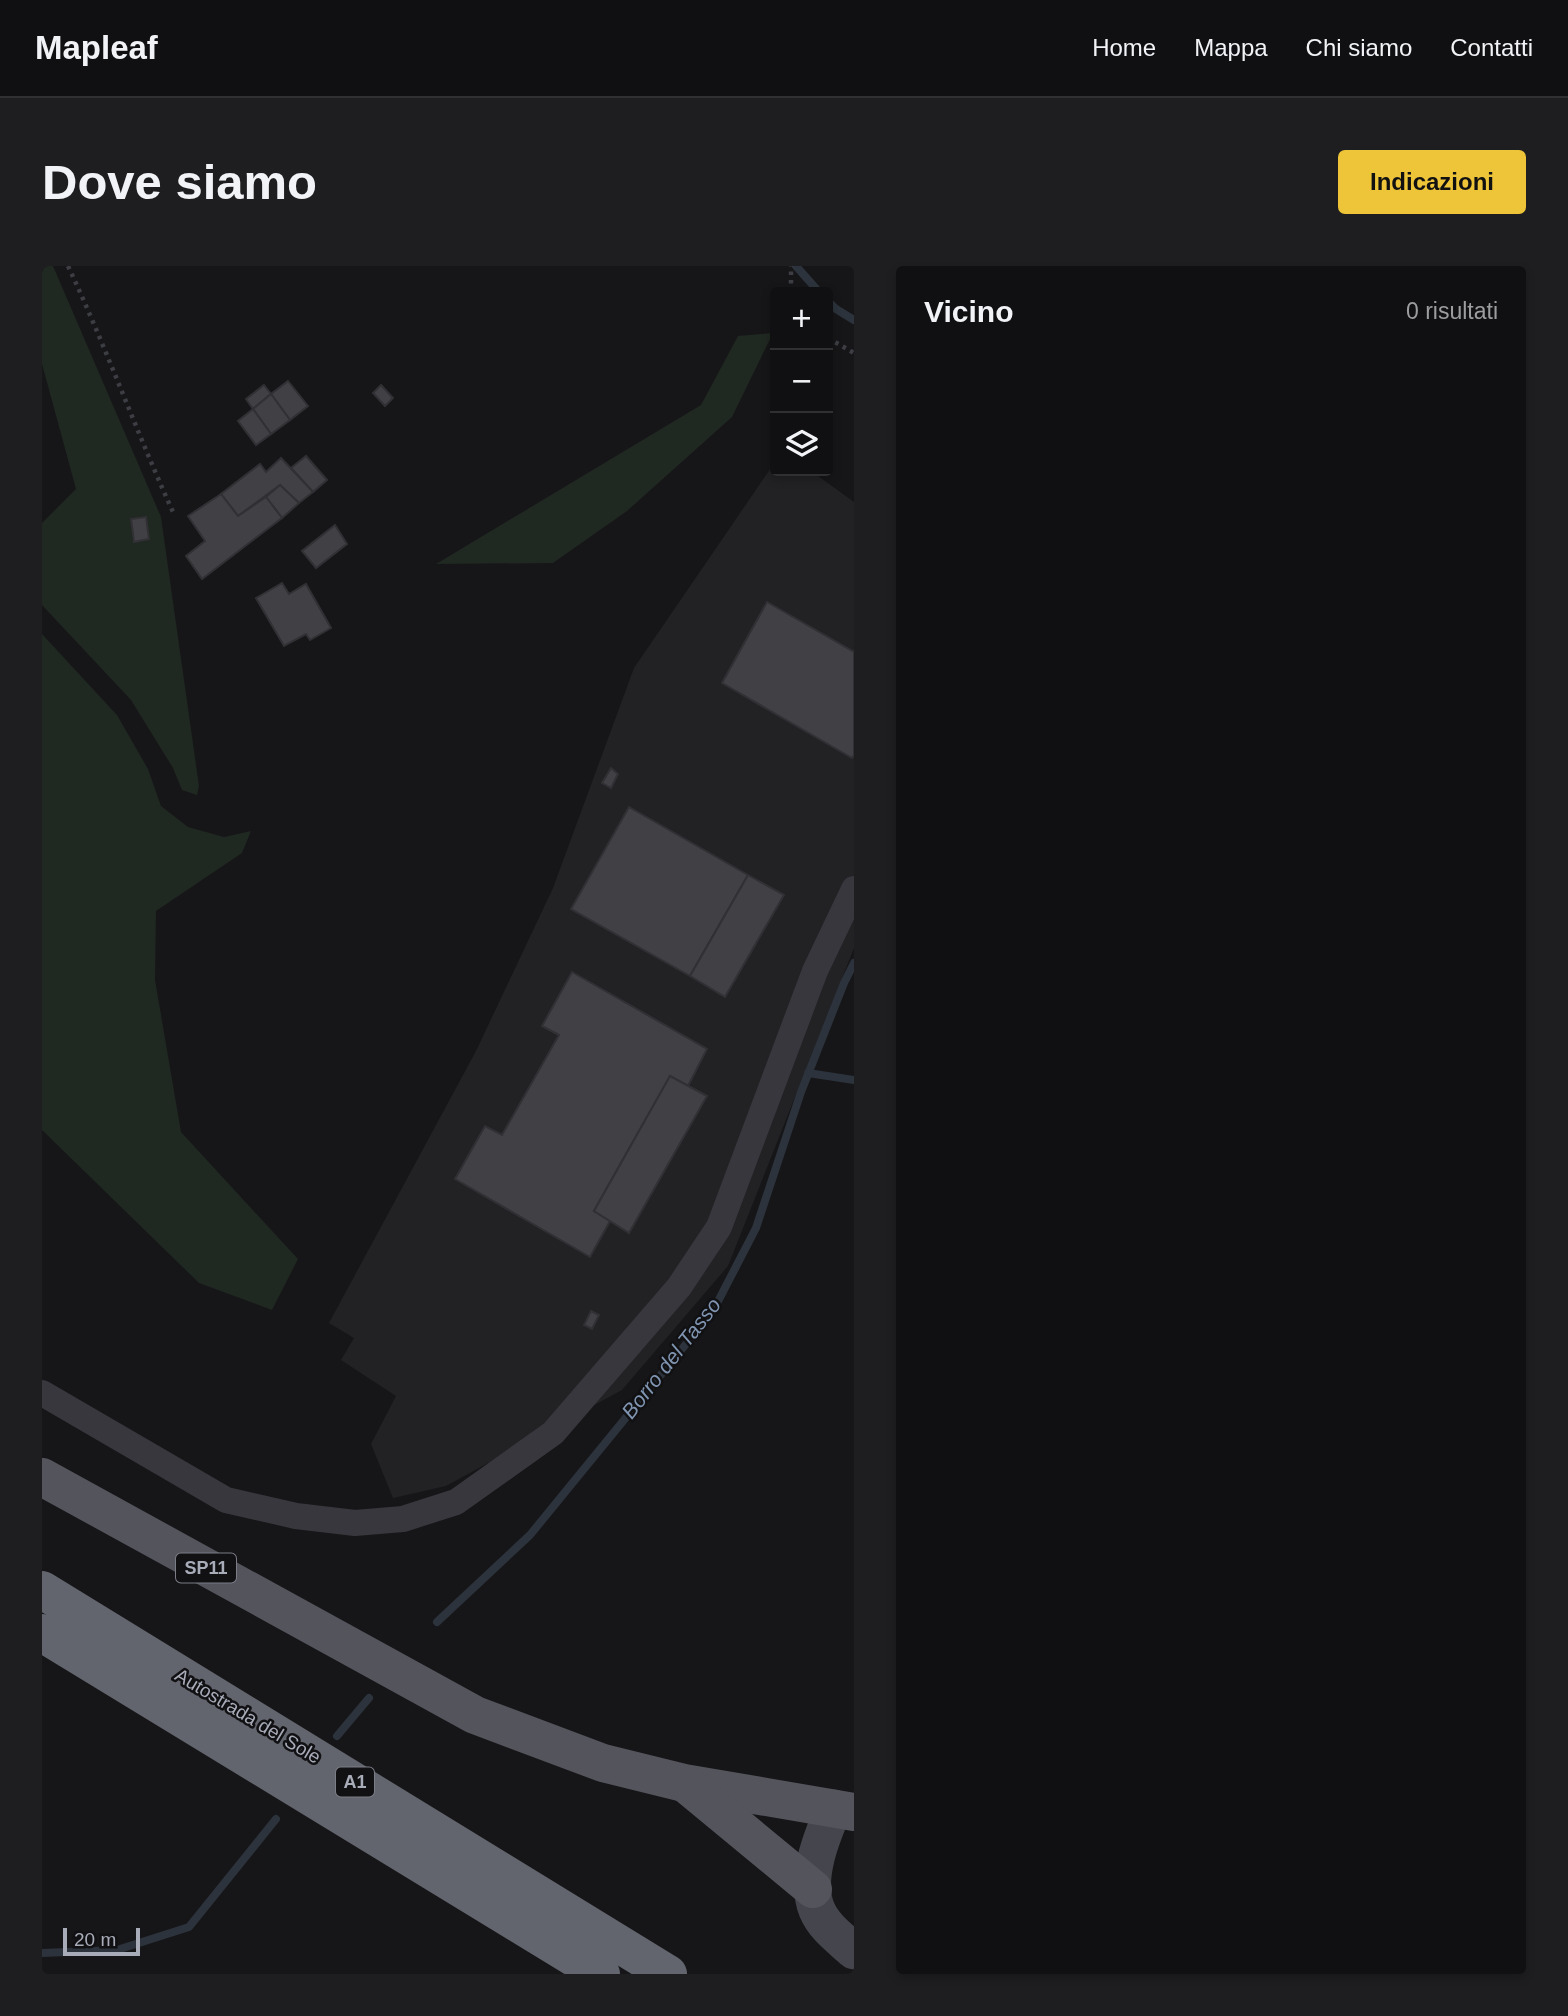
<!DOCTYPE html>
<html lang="it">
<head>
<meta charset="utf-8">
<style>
	:root { --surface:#101012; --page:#1e1e20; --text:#f1f3f6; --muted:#9c9d9f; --line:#303032; --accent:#eec539 }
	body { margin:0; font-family:Arial,sans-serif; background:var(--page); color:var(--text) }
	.controls { position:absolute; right:21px; top:21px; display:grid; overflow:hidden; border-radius:7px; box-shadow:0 4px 10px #0003 }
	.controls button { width:63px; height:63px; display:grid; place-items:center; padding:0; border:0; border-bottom:2px solid var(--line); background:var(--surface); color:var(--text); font:35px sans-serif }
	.scale { position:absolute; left:21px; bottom:18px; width:77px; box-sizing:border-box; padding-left:7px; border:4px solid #a8abb8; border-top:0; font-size:19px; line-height:24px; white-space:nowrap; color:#a8abb8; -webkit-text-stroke:5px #111113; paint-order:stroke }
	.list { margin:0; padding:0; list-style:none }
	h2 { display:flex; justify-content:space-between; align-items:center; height:91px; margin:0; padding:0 28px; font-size:30px }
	h2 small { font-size:23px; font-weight:400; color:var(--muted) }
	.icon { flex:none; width:38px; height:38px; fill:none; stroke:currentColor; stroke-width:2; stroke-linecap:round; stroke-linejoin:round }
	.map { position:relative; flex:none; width:812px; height:1708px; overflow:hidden; border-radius:7px }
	header { display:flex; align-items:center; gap:42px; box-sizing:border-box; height:98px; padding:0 35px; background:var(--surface); border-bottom:2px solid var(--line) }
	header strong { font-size:33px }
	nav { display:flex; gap:38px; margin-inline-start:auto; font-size:24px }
	.intro { display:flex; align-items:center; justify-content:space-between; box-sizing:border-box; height:168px; padding:0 42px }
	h1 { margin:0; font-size:49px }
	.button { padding:18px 32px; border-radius:7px; background:var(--accent); color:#111; font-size:24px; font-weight:700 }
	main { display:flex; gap:42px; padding:0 42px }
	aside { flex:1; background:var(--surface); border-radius:7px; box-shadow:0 4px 10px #0003 }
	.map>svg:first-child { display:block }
	.built { fill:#222225 }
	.green { fill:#202822 }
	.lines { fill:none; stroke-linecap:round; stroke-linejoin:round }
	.stream { stroke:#2c333c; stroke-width:8 }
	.building { fill:#404045; stroke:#313034; stroke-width:2 }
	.path { stroke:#3d3e44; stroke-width:4.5; stroke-dasharray:3.5 5; stroke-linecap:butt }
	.street { stroke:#37373d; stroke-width:26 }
	.secondary { stroke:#45464d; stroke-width:37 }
	.primary { stroke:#53545c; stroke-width:38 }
	.highway { stroke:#63656e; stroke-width:38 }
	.labels { text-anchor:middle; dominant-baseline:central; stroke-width:5; stroke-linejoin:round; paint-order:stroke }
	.shield { fill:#111113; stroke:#7b7d86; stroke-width:2 }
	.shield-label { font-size:18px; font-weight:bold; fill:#a8abb8 }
	.street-label { font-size:19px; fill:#a8abb8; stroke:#111113 }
	.water-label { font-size:21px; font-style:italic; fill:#8095b2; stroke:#111113 }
</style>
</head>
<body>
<header>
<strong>Mapleaf</strong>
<nav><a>Home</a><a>Mappa</a><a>Chi siamo</a><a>Contatti</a></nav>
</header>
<div class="intro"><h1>Dove siamo</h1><a class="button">Indicazioni</a></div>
<main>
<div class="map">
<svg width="812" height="1708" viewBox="0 0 812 1708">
	<rect width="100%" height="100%" fill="#161618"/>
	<!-- built -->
	<polygon class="built" points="733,196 733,205 769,205 812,236 812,682 686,1000 580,1124 404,1220 351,1232 329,1178 354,1130 299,1094 312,1072 287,1057 434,785 511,622 592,402"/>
	<!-- green -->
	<g class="green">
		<polygon points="0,0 11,0 119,251 157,520 155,529 140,524 131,502 89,434 0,339 0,257 34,223 0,98"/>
		<polygon points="731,67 690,151 585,245 511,297 394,298 659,139 696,70"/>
		<polygon points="0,368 75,449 106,503 119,540 146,561 182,571 209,565 200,587 114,645 113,714 139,866 256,993 230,1044 157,1017 0,864"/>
	</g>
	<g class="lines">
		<!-- stream -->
		<g class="stream">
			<polyline points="754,0 777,26"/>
			<polyline points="786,35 794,43 812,54"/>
			<polyline points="766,807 812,814"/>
			<polyline points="395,1356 488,1269 671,1045 714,962 759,826 802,717 812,697"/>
			<polyline points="295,1470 327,1432"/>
			<polyline points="0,1687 75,1684 147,1661 234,1553"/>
		</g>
	</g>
	<!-- building -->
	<g class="building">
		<polygon points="246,115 266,140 248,154 229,128"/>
		<polygon points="222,119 229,128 211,143 204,133"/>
		<polygon points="339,119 351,132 343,140 331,127"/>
		<polygon points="229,128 248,154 229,168 211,143"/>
		<polygon points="211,143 229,168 214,179 196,155"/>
		<polygon points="264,190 285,214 271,226 249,202"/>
		<polygon points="239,192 271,226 257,237 238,219 196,250 179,228 218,198 224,206"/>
		<polygon points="238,219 257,237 240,252 224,231"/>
		<polygon points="179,228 196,250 224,231 240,252 160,313 144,290 163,275 146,250"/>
		<polygon points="104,251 107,273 92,276 89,253"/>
		<polygon points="293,259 305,278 274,302 260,285"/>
		<polygon points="240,317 247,328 264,318 289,362 268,374 264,368 242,380 214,332"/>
		<polygon points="725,336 812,386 812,489 810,492 680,417"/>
		<polygon points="569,502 576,508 569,522 560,517"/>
		<polygon points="587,541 706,609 648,710 529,643"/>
		<polygon points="706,609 742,629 683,731 648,710"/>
		<polygon points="530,706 665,783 646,820 628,810 552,945 568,955 548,991 413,913 443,860 460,869 517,769 500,760"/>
		<polygon points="628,810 665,830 587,967 552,945"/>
		<polygon points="549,1045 557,1049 550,1063 542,1059"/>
	</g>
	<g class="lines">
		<!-- path -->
		<g class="path">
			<path d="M 26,0 C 64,81 94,165 131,246"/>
			<polyline points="749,26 749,0"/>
			<polyline points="786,72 812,87"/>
		</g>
		<!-- street -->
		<polyline class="street" points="0,1127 184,1234 254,1250 313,1257 361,1253 414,1236 511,1167 637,1021 677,961 773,705 812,623"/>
		<!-- secondary -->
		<path class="secondary" d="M 792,1542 C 780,1570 762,1613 775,1644 C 782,1661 799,1673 812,1685"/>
		<!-- primary -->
		<g class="primary">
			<polyline points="0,1211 433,1449 561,1497 642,1517 812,1546"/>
			<polyline points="644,1518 771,1623"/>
		</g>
		<!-- highway -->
		<g class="highway">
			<polyline points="0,1324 626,1708"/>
			<polyline points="0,1367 559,1708"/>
		</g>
	</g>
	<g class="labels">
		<!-- shield labels -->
		<g class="shield">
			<rect x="134" y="1287.5" width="60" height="29" rx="5"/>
			<rect x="294" y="1501.5" width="38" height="29" rx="5"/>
		</g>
		<g class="shield-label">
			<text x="164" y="1302">SP11</text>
			<text x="313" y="1516">A1</text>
		</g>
		<!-- street labels -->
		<g class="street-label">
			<text transform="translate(206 1450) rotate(31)">Autostrada del Sole</text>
		</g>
		<!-- water labels -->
		<g class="water-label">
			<text transform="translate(629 1092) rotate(-52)">Borro del Tasso</text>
		</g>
	</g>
</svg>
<div class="controls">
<button>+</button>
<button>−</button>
<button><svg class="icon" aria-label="layers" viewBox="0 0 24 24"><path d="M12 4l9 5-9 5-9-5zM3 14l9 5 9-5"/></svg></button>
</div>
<div class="scale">20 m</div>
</div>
<aside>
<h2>Vicino<small>0 risultati</small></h2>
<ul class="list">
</ul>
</aside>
</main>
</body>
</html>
